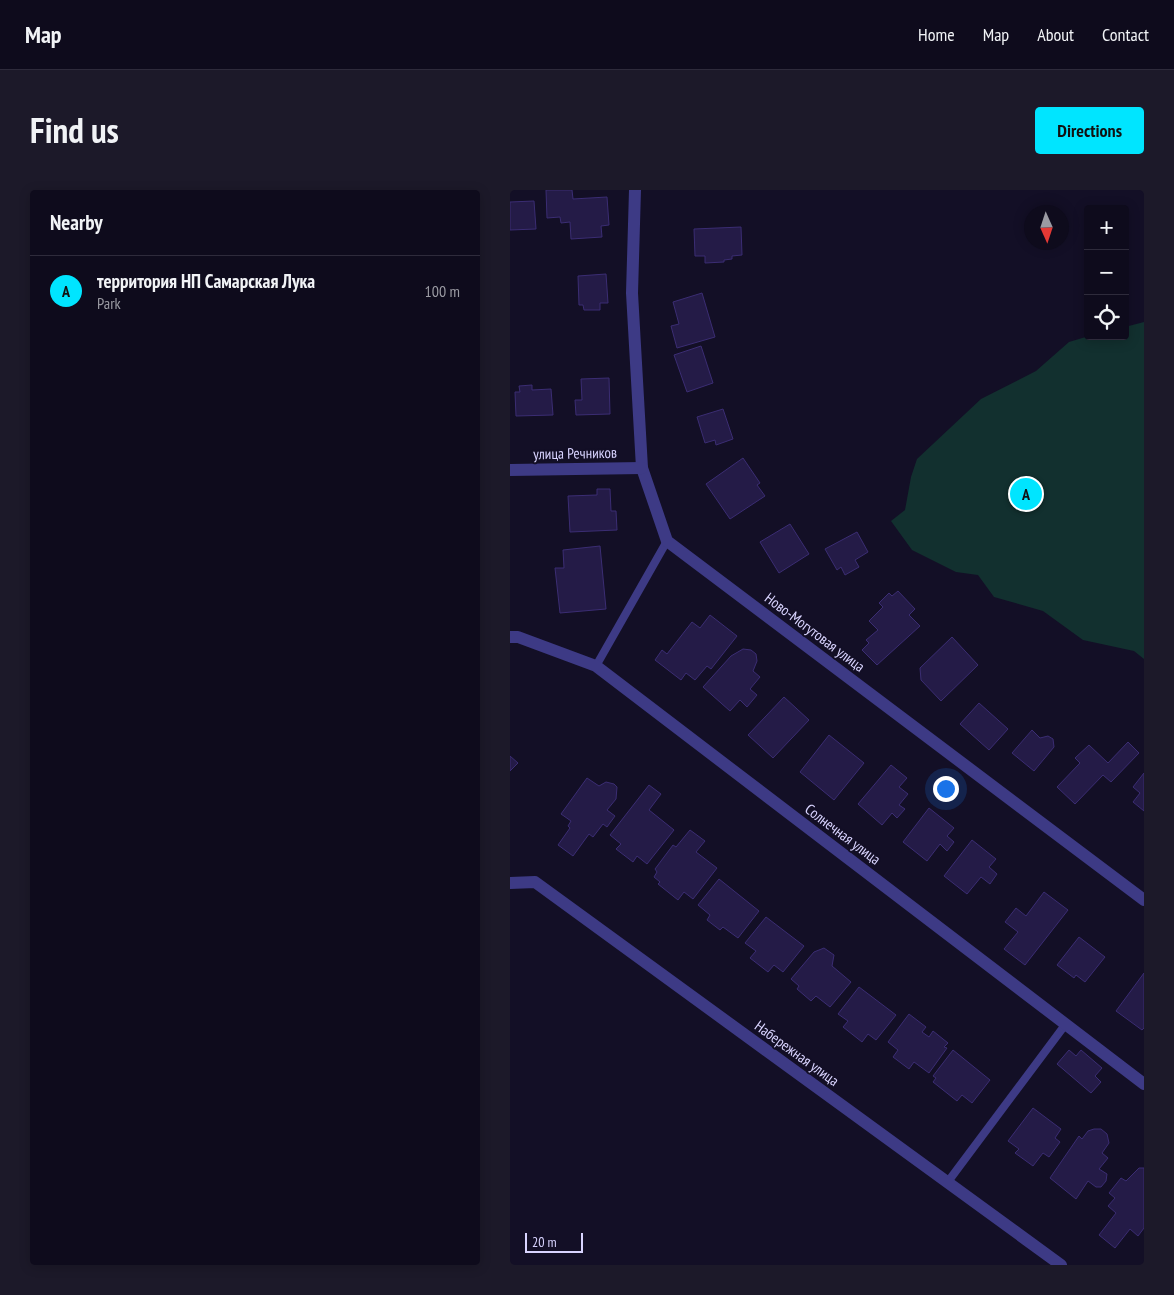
<!DOCTYPE html>
<html lang="en">
<head>
<meta charset="utf-8">
<style>
	:root { --surface:#0e0b1c; --page:#1c1929; --text:#f1f3f6; --muted:#9b9ba3; --line:#2e2b3b; --accent:#00e5ff }
	body { margin:0; font-family:"PT Sans Narrow",sans-serif; background:var(--page); color:var(--text) }
	.controls { position:absolute; right:15px; top:15px; display:grid; overflow:hidden; border-radius:5px; box-shadow:0 2px 12px #0003 }
	.controls button { width:45px; height:45px; display:grid; place-items:center; padding:0; border:0; border-bottom:1px solid var(--line); background:var(--surface); color:var(--text); font:25px sans-serif }
	.compass { position:absolute; left:514px; top:15px; width:45px; height:45px; border-radius:50%; background:var(--surface); box-shadow:0 2px 12px #0003; rotate:177deg }
	.scale { position:absolute; left:15px; bottom:12px; width:58px; box-sizing:border-box; padding-left:5px; border:2px solid #d9d4ff; border-top:0; font-size:14px; line-height:18px; white-space:nowrap; color:#d9d4ff; -webkit-text-stroke:4px #130f26; paint-order:stroke }
	.you { position:absolute; left:435px; top:598px; width:18px; height:18px; margin:-12px; border:4px solid #fff; border-radius:50%; background:#1a73e8; box-shadow:0 0 0 8px #1a73e833 }
	.badge { display:grid; place-items:center; width:32px; height:32px; border-radius:50%; background:var(--accent); color:#111; font-size:16px; font-weight:700 }
	.pin { position:absolute; translate:-50% -50%; border:2px solid #fff; box-shadow:0 1px 5px #0006 }
	.list { margin:0; padding:0; list-style:none }
	h2 { display:flex; justify-content:space-between; align-items:center; height:65px; margin:0; padding:0 20px; font-size:21px }
	h2 small { font-size:16px; font-weight:400; color:var(--muted) }
	.list li { display:grid; grid-template-columns:32px 1fr auto; gap:15px; align-items:center; box-sizing:border-box; height:70px; padding:0 20px; border-top:1px solid var(--line) }
	.list b { display:block; font-size:19px; white-space:nowrap }
	.list p { margin:0; font-size:16px; white-space:nowrap; color:var(--muted) }
	.list em { font-size:16px; font-style:normal; color:var(--muted) }
	.icon { flex:none; width:28px; height:28px; fill:none; stroke:currentColor; stroke-width:2; stroke-linecap:round; stroke-linejoin:round }
	.map { position:relative; flex:none; width:634px; height:1075px; overflow:hidden; border-radius:5px }
	header { display:flex; align-items:center; gap:30px; box-sizing:border-box; height:70px; padding:0 25px; background:var(--surface); border-bottom:1px solid var(--line) }
	header strong { font-size:24px }
	nav { display:flex; gap:28px; margin-inline-start:auto; font-size:18px }
	.intro { display:flex; align-items:center; justify-content:space-between; box-sizing:border-box; height:120px; padding:0 30px }
	h1 { margin:0; font-size:35px }
	.button { padding:12px 22px; border-radius:5px; background:var(--accent); color:#111; font-size:18px; font-weight:700 }
	main { display:flex; gap:30px; padding:0 30px }
	aside { flex:1; background:var(--surface); border-radius:5px; box-shadow:0 2px 12px #0003 }
	.map>svg:first-child { display:block }
	.green { fill:#12302f }
	.building { fill:#241b47; stroke:#3b2d73 }
	.lines { fill:none; stroke-linecap:round; stroke-linejoin:round }
	.service { stroke:#3d3a85; stroke-width:8 }
	.minor { stroke:#3d3a85; stroke-width:12 }
	.labels { text-anchor:middle; dominant-baseline:central; stroke-width:4; stroke-linejoin:round; paint-order:stroke }
	.street-label { font-size:15px; fill:#d9d4ff; stroke:#130f26 }
</style>
</head>
<body>
<header>
<strong>Map</strong>
<nav><a>Home</a><a>Map</a><a>About</a><a>Contact</a></nav>
</header>
<div class="intro"><h1>Find us</h1><a class="button">Directions</a></div>
<main>
<aside>
<h2>Nearby<small></small></h2>
<ul class="list">
<li><span class="badge">A</span><div><b>территория НП Самарская Лука</b><p>Park</p></div><em>100 m</em></li>
</ul>
</aside>
<div class="map">
<svg width="634" height="1075" viewBox="0 0 634 1075">
	<rect width="100%" height="100%" fill="#130f26"/>
	<!-- green -->
	<polygon class="green" points="634,132 634,469 624,461 573,450 533,421 484,407 468,385 446,382 402,360 381,331 395,320 401,287 407,269 471,209 526,181 559,152 579,146 615,146 615,137"/>
	<!-- building -->
	<g class="building">
		<polygon points="36,0 62,0 63,9 97,7 99,35 91,36 92,47 61,49 60,32 51,33 50,27 37,28"/>
		<polygon points="24,11 26,39 0,40 0,12"/>
		<polygon points="231,37 232,65 222,66 222,69 214,70 214,72 195,73 195,66 185,66 184,39"/>
		<polygon points="96,84 98,113 90,113 90,120 74,120 73,115 69,115 68,86"/>
		<polygon points="192,103 205,147 167,158 161,136 169,134 163,112"/>
		<polygon points="191,156 203,193 177,202 164,165"/>
		<polygon points="99,188 100,224 66,225 65,210 72,210 71,189"/>
		<polygon points="22,195 22,200 41,199 43,225 6,226 5,202 10,202 9,196"/>
		<polygon points="213,219 223,249 206,255 205,250 195,253 187,227"/>
		<polygon points="233,268 250,293 247,295 255,306 220,329 196,294"/>
		<polygon points="87,299 100,299 101,321 106,321 107,340 60,342 58,306 87,305"/>
		<polygon points="280,334 299,364 269,383 250,352"/>
		<polygon points="347,342 358,362 345,370 349,377 335,385 331,377 327,380 315,359"/>
		<polygon points="90,356 96,419 50,423 45,378 54,378 53,360"/>
		<polygon points="388,401 405,419 399,425 410,436 367,475 352,460 359,453 356,450 368,440 359,431 373,417 369,413 379,403 382,406"/>
		<polygon points="200,425 227,446 201,479 197,476 185,490 176,483 171,490 145,470 152,460 157,464 182,432 190,438"/>
		<polygon points="442,447 468,475 431,511 411,490 410,478"/>
		<polygon points="233,459 241,460 246,464 247,471 243,481 250,487 240,499 247,505 237,517 230,510 220,521 193,497 221,466"/>
		<polygon points="274,507 299,530 263,568 238,545"/>
		<polygon points="469,513 498,539 479,560 450,534"/>
		<polygon points="522,540 530,548 538,546 543,549 544,557 524,581 502,563"/>
		<polygon points="319,545 354,573 324,610 290,582"/>
		<polygon points="618,552 629,563 601,592 593,585 565,614 547,597 570,573 565,568 579,555 598,573"/>
		<polygon points="0,566 8,573 0,581"/>
		<polygon points="381,575 397,588 389,597 398,604 389,615 395,619 387,628 382,623 372,635 348,614"/>
		<polygon points="634,583 634,621 623,612 630,603 623,597"/>
		<polygon points="77,588 89,596 96,592 104,594 107,597 106,609 97,620 105,626 97,637 93,634 83,647 79,644 63,666 48,655 60,638 58,636 61,631 51,624"/>
		<polygon points="139,595 151,604 139,620 164,640 137,674 127,666 123,672 106,659 111,654 100,645"/>
		<polygon points="419,618 444,638 437,646 444,652 437,661 430,654 417,671 393,652"/>
		<polygon points="180,640 195,651 186,662 207,678 183,709 174,702 168,710 148,694 150,692 144,687 147,682 145,679 163,655 166,657"/>
		<polygon points="462,650 486,669 479,677 487,684 480,694 471,687 457,704 434,686"/>
		<polygon points="209,689 249,721 228,748 213,737 210,740 197,730 200,725 188,715"/>
		<polygon points="534,702 558,720 515,775 494,759 508,742 495,732 506,718 516,726"/>
		<polygon points="256,727 294,756 273,782 264,775 258,782 240,768 246,761 235,753"/>
		<polygon points="569,747 595,767 575,792 566,785 564,788 547,775"/>
		<polygon points="314,758 324,765 322,776 341,792 320,817 306,806 301,811 287,799 289,796 281,789 304,762"/>
		<polygon points="634,783 634,838 632,840 606,821"/>
		<polygon points="349,797 386,825 366,850 358,844 352,852 333,837 338,831 328,824"/>
		<polygon points="399,824 416,837 412,842 419,847 423,841 438,853 434,857 437,858 419,883 404,872 399,879 383,867 388,860 378,852"/>
		<polygon points="443,860 480,890 462,913 452,905 447,911 423,892 426,888 423,886"/>
		<polygon points="559,860 566,866 571,860 592,878 585,886 591,892 581,903 547,874"/>
		<polygon points="523,918 551,939 545,948 550,952 539,967 533,963 523,976 505,963 509,959 498,951"/>
		<polygon points="584,939 591,939 597,944 599,953 592,963 598,968 589,979 597,984 596,991 591,997 586,997 578,991 566,1009 540,988 569,946 572,949 578,941"/>
		<polygon points="629,978 634,978 634,1038 628,1046 620,1039 605,1058 589,1045 606,1023 598,1016 605,1008 599,1003 611,988 616,991"/>
	</g>
	<g class="lines">
		<!-- service -->
		<g class="service">
			<polyline points="86,476 157,351"/>
			<polyline points="437,993 555,835"/>
		</g>
		<!-- minor -->
		<g class="minor">
			<polyline points="125,0 122,103 132,278 157,351 634,710"/>
			<polyline points="0,280 132,278"/>
			<polyline points="0,447 8,447 86,476 634,894"/>
			<polyline points="0,693 25,692 551,1075"/>
		</g>
	</g>
	<g class="labels">
		<!-- street labels -->
		<g class="street-label">
			<text transform="translate(65 263) rotate(-1)">улица Речников</text>
			<text transform="translate(305 442) rotate(37)">Ново-Могутовая улица</text>
			<text transform="translate(333 644) rotate(37)">Солнечная улица</text>
			<text transform="translate(287 863) rotate(36)">Набережная улица</text>
		</g>
	</g>
</svg>
<div class="controls">
<button>+</button>
<button>−</button>
<button><svg class="icon" aria-label="locate" viewBox="0 0 24 24"><circle cx="12" cy="12" r="6"/><path d="M12 2v4M12 18v4M2 12h4M18 12h4"/></svg></button>
</div>
<svg class="compass" viewBox="-18 -18 36 36"><path d="M0-13l5 13h-10z" fill="#e53935"/><path d="M0 13l5-13h-10z" fill="#9b9ba3"/></svg>
<div class="scale">20 m</div>
<div class="you"></div>
<div class="pin badge" style="left:516px;top:304px">A</div>
</div>
</main>
</body>
</html>
